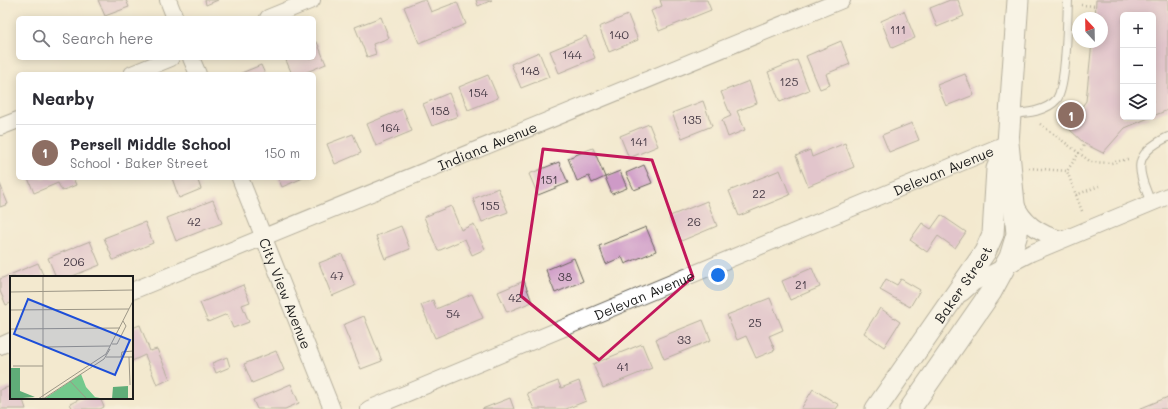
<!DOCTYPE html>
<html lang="en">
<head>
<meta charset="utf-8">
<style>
	:root { --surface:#fff; --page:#f7f7f7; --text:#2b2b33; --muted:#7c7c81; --line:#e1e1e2; --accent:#d93025 }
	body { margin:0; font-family:Mali,sans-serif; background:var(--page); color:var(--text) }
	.controls { position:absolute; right:12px; top:12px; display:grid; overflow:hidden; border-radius:6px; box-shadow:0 2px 10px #0003 }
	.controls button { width:36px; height:36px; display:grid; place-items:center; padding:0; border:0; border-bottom:1px solid var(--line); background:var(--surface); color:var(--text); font:20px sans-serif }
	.compass { position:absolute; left:1072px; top:12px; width:36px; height:36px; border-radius:50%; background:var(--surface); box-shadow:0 2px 10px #0003; rotate:338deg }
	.you { position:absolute; left:718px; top:275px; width:14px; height:14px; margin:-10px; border:3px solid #fff; border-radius:50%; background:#1a73e8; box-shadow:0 0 0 6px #1a73e833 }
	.badge { display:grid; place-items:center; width:26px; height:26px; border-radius:50%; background:var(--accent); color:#fff; font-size:13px; font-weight:700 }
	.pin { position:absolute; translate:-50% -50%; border:2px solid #fff; box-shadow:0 1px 4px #0006 }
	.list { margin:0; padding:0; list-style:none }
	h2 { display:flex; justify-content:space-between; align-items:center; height:52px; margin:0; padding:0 16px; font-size:17px }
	h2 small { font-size:13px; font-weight:400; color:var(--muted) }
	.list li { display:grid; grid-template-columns:26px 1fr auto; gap:12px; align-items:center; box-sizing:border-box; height:56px; padding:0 16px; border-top:1px solid var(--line) }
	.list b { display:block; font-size:15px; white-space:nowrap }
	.list p { margin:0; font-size:13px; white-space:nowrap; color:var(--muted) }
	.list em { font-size:13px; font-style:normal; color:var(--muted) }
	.icon { flex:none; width:22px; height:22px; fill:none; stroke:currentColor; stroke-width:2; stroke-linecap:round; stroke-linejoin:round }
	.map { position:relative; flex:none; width:1168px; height:409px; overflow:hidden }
	.search { position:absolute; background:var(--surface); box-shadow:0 2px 10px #0003; left:16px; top:16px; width:300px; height:44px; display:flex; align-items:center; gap:10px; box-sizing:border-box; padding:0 14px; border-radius:6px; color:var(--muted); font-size:15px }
	.panel { position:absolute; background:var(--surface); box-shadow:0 2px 10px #0003; left:16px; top:72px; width:300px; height:108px; border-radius:6px }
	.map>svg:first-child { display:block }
	.building { fill:#ce9ac7 }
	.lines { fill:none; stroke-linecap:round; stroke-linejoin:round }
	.service-casing { stroke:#67645b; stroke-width:10 }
	.minor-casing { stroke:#67645b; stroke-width:18 }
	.tertiary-casing { stroke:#67645b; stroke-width:23 }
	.path { stroke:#67645b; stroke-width:2.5; stroke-dasharray:1 3; stroke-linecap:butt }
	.service { stroke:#fff; stroke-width:8 }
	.minor { stroke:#fff; stroke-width:16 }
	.tertiary { stroke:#fff; stroke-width:21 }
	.marked { fill:none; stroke:#c2185b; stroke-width:3; stroke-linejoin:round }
	.labels { text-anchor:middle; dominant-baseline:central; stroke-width:3; stroke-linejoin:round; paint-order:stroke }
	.number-label { font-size:12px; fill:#483c47 }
	.street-label { font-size:14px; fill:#1c1c1c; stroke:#fcf5e5 }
	.inset-road { fill:none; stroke:#9d9787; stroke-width:1 }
	.view { fill:#1d4ed8; fill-opacity:0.15; stroke:#1d4ed8; stroke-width:2 }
	.inset-edge { fill:none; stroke:#1c1c1c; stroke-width:2 }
</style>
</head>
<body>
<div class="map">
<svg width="1168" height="409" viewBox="0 0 1168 409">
	<rect width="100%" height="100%" fill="#fcf5e5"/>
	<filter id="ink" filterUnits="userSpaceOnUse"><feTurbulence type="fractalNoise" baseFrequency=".025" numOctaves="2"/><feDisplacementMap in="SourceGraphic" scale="8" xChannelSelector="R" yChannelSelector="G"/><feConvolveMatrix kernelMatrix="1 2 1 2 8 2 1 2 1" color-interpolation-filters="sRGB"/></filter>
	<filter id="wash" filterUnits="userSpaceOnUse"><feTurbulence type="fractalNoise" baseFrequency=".012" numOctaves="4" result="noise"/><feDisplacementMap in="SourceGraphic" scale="16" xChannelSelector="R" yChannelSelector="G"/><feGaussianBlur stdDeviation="0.9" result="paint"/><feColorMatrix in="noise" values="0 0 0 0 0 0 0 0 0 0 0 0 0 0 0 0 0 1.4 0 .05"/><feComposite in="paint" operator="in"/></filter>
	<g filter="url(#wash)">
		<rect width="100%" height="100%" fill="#f3e9cf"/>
		<g id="blocks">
			<!-- building -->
			<g class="building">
				<polygon points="98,0 126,0 129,7 105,16"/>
				<polygon points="205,0 218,0 206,5"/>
				<polygon points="421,0 426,0 431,12 457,2 466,24 419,43 404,7"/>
				<polygon points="476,0 492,0 478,6"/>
				<polygon points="660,0 707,0 711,10 659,31 651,11 662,6"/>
				<polygon points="950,0 958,0 964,16 937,27 930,8"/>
				<polygon points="1096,0 1168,0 1168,110 1153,116 1153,15 1123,15 1123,117 1151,117 1125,128 1103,153 1085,144 1067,127 1086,101 1092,42 1102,42 1102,18 1095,18"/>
				<polygon points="904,11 915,38 892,48 881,21"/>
				<polygon points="628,15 638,40 609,52 599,27"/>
				<polygon points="381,17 389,38 373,44 376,54 367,57 355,27"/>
				<polygon points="586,36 595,58 559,73 550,51"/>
				<polygon points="841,41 850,64 826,74 830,85 820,89 806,56"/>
				<polygon points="317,42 326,64 302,74 292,74 285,58 314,58 314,43"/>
				<polygon points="539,52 549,77 521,88 511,64"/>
				<polygon points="797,60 809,90 780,102 768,72"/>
				<polygon points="261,65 265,74 239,74"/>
				<polygon points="965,74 974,95 946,106 937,85"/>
				<polygon points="488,75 498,98 468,110 459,87"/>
				<polygon points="749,81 757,103 737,111 745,130 728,137 722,120 731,116 721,92"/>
				<polygon points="449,93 458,116 432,126 423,104"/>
				<polygon points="703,101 712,126 682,138 672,113"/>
				<polygon points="403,109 412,131 376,146 367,124"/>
				<polygon points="912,123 919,140 889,152 882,135"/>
				<polygon points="649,124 658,146 629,158 620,136"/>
				<polygon points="353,134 361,153 335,164 327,144"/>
				<polygon points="845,143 854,167 808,186 796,156 810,150 812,157"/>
				<polygon points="593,148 605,177 592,183 589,176 577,181 568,158"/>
				<polygon points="559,162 568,183 538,195 529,174"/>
				<polygon points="644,165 652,183 634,190 626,173"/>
				<polygon points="780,170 790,195 739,216 729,191"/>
				<polygon points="620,171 627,188 612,194 605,177"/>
				<polygon points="28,178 73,178 76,185 62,191 58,183 34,193"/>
				<polygon points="172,178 197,178 201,189 179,198"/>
				<polygon points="278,178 303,178 282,187"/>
				<polygon points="0,184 8,204 0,207"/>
				<polygon points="498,188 508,212 482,222 473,199"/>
				<polygon points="213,200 222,223 176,241 167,218"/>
				<polygon points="707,201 717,226 681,241 670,216"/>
				<polygon points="451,206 461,230 474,224 485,249 472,255 465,239 438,251 424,217"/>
				<polygon points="941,215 966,232 955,248 938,236 927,252 910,240 922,223 931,229"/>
				<polygon points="145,222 153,243 113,260 104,238"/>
				<polygon points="401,226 410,249 385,259 376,236"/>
				<polygon points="646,227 656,251 625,264 622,257 606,264 599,246"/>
				<polygon points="90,241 100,265 70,277 56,277 48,258"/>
				<polygon points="342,254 355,286 332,296 319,263"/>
				<polygon points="574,258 583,281 555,293 546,270"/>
				<polygon points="38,263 44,277 11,277 11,303 6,305 0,291 0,279"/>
				<polygon points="812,268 820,287 790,300 782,281"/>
				<polygon points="886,279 897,285 901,279 920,290 910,307 880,290"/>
				<polygon points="524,281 532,302 507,312 498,292"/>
				<polygon points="243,285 250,302 242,305 249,322 233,328 227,314 208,322 200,303"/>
				<polygon points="472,294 483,318 435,338 421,305 433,300 436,309"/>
				<polygon points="770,298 783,330 769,336 775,350 756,358 746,336 737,340 727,315"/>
				<polygon points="880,308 900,322 884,347 864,333"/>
				<polygon points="364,316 382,361 361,369 343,325"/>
				<polygon points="703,320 711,340 664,359 656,339"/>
				<polygon points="140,325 150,351 157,349 170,379 157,385 145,355 132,361 132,328"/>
				<polygon points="642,344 652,368 603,388 593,364"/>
				<polygon points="276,351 284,370 252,383 244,364"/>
				<polygon points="227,357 230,367 216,373 212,363"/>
				<polygon points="558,381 561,388 579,381 586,401 566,409 534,409 527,393"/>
				<polygon points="291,384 299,403 285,409 257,409 253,400"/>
				<polygon points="11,386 11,398 29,398 23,400 26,409 0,409 0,390"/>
				<polygon points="813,389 839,405 836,409 801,409"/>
				<polygon points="1168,397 1168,409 1139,409"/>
				<polygon points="82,398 100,398 104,407 100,409 73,409 70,404"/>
				<polygon points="510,398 514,409 482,409"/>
			</g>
		</g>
	</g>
	<g filter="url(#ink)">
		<use href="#blocks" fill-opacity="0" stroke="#67645b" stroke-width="1"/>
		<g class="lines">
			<!-- service casing -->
			<g class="service-casing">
				<g id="service">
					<path d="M 1011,114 C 1026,113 1046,112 1057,99 C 1067,84 1067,21 1068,0"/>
					<path d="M 1151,203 C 1138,170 1130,155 1168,137"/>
				</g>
			</g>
			<!-- minor casing -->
			<g class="minor-casing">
				<g id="minor">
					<polyline points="168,0 175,18"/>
					<polyline points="268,18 312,0"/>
					<polyline points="191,58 198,74"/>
					<polyline points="132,74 171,58"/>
					<polyline points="0,127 18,120"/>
					<path id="s1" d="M 240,178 L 332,409"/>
					<path d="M 1015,202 C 1023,223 1040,234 1061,239"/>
					<path id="s2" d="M 132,291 L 842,0"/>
					<polyline points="962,293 973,283 1031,253 1168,196"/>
					<polyline points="0,346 11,341"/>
					<path id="s3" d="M 369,409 L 1008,143"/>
				</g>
			</g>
			<!-- tertiary casing -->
			<g class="tertiary-casing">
				<g id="tertiary">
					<path id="s4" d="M 876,409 L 985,252 L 993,234 L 997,169 L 1004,152"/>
					<polyline points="910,409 991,292 1010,257 1017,234 1008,143 1018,0"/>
				</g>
			</g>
			<!-- path -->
			<g class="path">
				<polyline points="1081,5 1096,6"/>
				<polyline points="1040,124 1091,162 1111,163 1128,159"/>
				<polyline points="1029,168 1067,171"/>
				<polyline points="1076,195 1099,186"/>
				<polyline points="1082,211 1067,171 1085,144"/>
			</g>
			<!-- service -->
			<use href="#service" class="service"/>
			<!-- minor -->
			<use href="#minor" class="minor"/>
			<!-- tertiary -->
			<use href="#tertiary" class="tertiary"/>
		</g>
	</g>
	<!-- marked area -->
	<path d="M0 0H1168V409H0ZM 543,149 L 652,160 L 693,277 L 599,360 L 521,296 Z" fill="#f3e9cf" fill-opacity=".55" fill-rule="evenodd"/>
	<path class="marked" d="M 543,149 L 652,160 L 693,277 L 599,360 L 521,296 Z"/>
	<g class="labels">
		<!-- number labels -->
		<g class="number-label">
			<text x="898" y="29">111</text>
			<text x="619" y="34">140</text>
			<text x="572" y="54">144</text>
			<text x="530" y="70">148</text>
			<text x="789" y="81">125</text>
			<text x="478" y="92">154</text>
			<text x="440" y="110">158</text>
			<text x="692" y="119">135</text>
			<text x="390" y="127">164</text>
			<text x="639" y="141">141</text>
			<text x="549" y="179">151</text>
			<text x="759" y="193">22</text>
			<text x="490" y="205">155</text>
			<text x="194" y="221">42</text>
			<text x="694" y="221">26</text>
			<text x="74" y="261">206</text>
			<text x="337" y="275">47</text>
			<text x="565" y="276">38</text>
			<text x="801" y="284">21</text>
			<text x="515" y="297">42</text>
			<text x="453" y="313">54</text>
			<text x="755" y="322">25</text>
			<text x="684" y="339">33</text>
			<text x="623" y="366">41</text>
		</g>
		<!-- street labels -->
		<g class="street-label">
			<text stroke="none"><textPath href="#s2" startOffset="384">Indiana Avenue</textPath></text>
			<text stroke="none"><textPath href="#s3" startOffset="622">Delevan Avenue</textPath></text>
			<text stroke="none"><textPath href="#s4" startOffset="152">Baker Street</textPath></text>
			<text stroke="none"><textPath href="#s1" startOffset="124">City View Avenue</textPath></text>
			<text stroke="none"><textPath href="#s3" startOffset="298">Delevan Avenue</textPath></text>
		</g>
	</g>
	<!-- overview -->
	<g transform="translate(10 276)">
		<rect width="123" height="123" fill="#f3e9cf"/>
		<path d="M 71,98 L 76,111 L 85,121 L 95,123 L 34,123 Z" fill="#74c98d"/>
		<path d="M 0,92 L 10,92 L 10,115 L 25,121 L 0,123 ZM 118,110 L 118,123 L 102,123 L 103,111 Z" fill="#5fad78"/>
		<path class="inset-road" d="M 33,0 L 33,123M 0,16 L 123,14M 0,34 L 119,33M 0,53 L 110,52M 102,68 L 107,68 L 116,50 L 113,45M 33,71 L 100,70M 96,81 L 123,81M 111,81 L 112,76 L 123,75M 119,81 L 120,109M 3,90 L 33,90M 60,105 L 77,123M 28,123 L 96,78 L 123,25M 33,123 L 94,83 L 100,73"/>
		<path class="view" d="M 18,23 L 120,64 L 105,99 L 4,58 Z"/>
		<rect width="123" height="123" class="inset-edge"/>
	</g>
</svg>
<div class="controls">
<button>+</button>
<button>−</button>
<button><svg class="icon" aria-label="layers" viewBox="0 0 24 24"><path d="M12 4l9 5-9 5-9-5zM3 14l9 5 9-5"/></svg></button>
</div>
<svg class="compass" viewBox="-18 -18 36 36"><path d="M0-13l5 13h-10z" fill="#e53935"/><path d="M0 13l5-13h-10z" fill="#7c7c81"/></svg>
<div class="you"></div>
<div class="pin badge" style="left:1071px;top:115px;background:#8d6e63">1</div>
<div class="search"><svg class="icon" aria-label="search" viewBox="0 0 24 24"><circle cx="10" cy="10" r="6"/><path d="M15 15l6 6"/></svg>Search here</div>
<section class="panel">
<h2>Nearby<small></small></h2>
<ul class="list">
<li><span class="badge" style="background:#8d6e63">1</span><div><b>Persell Middle School</b><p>School · Baker Street</p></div><em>150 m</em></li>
</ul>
</section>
</div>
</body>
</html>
